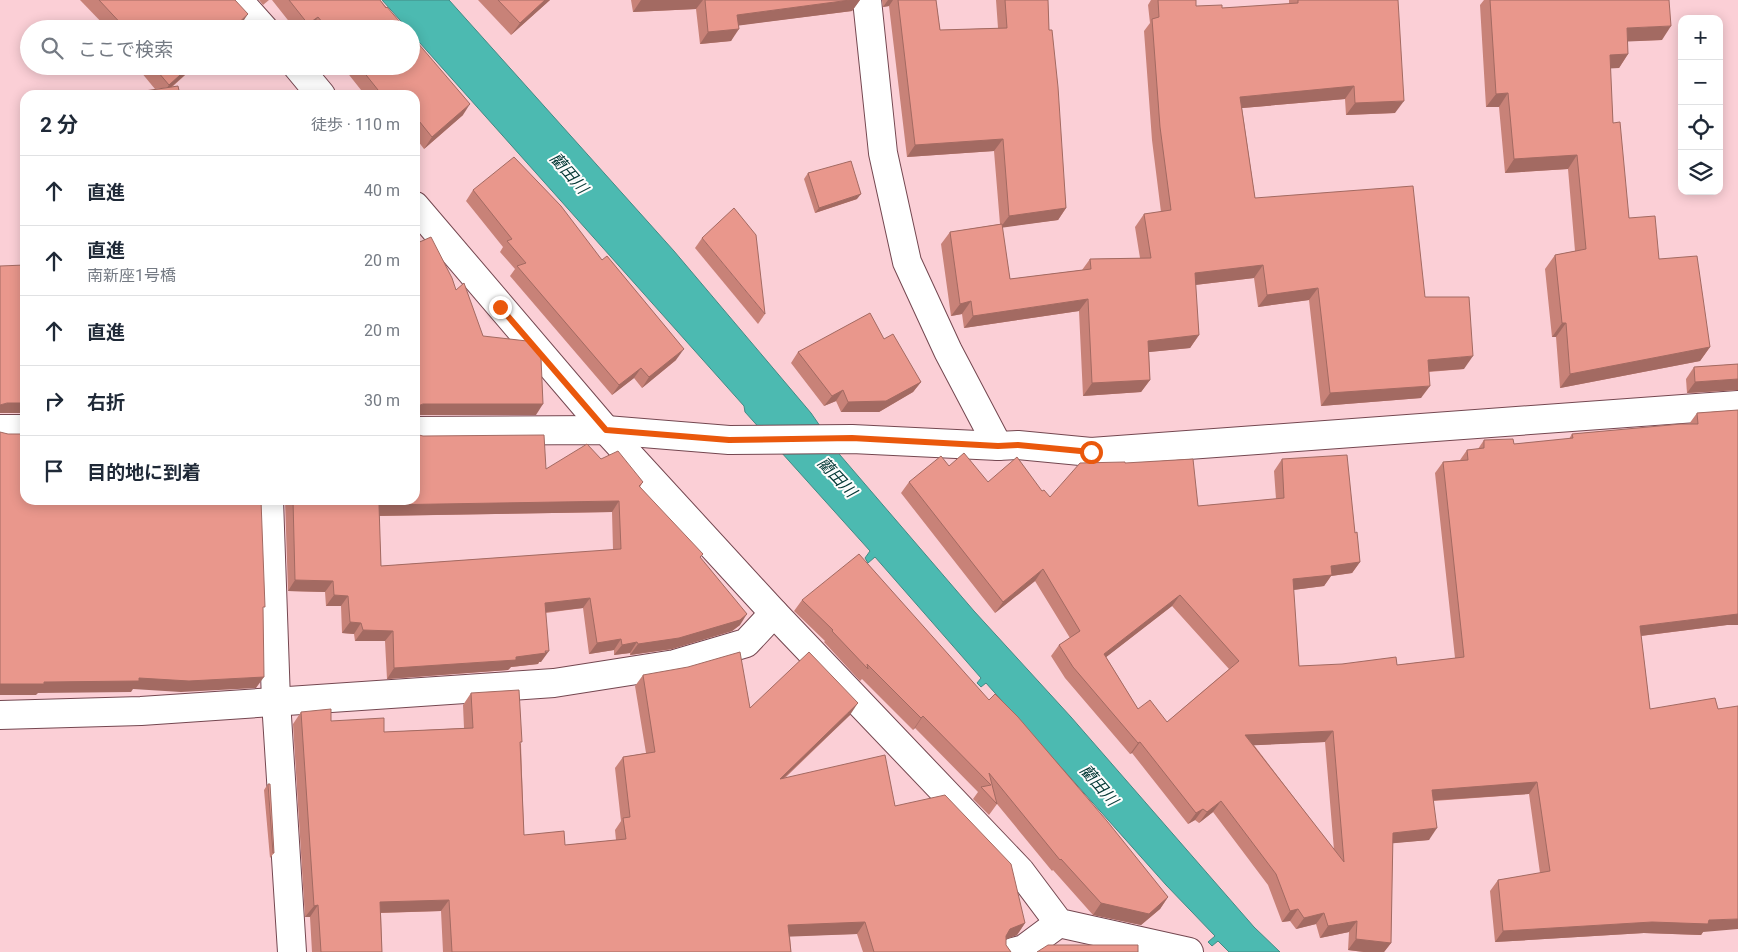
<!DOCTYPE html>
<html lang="ja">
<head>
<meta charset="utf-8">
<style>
	:root { --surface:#fff; --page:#f2f2f3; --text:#1f2937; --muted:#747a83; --line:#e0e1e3 }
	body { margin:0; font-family:Roboto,"Noto Sans JP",sans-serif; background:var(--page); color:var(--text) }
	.controls { position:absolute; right:15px; top:15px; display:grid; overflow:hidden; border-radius:10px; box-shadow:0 2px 12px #0003 }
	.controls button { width:45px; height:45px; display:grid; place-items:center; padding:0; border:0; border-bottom:1px solid var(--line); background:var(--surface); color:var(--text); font:25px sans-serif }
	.stop { position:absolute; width:15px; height:15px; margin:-11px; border:4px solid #ea580c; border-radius:50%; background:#fff }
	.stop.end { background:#ea580c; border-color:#fff; box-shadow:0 1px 5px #0008 }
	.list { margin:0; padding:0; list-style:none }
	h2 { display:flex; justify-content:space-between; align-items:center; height:65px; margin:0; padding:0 20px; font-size:21px }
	h2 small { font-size:16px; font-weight:400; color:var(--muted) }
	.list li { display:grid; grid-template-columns:32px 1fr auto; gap:15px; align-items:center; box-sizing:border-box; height:70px; padding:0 20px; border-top:1px solid var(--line) }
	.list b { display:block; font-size:19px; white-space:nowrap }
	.list p { margin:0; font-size:16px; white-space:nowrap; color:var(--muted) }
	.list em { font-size:16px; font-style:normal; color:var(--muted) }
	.icon { flex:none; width:28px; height:28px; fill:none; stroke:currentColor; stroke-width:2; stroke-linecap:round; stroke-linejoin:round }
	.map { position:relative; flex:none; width:1738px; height:952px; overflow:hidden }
	.search { position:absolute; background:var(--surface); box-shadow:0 2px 12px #0003; left:20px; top:20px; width:400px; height:55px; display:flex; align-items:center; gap:12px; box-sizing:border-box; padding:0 18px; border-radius:28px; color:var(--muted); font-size:19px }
	.panel { position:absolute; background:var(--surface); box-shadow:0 2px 12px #0003; left:20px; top:90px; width:400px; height:415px; border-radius:15px }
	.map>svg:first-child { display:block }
	.water { fill:#4cbab1; stroke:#438a85 }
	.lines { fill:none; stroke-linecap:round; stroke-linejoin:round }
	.minor-casing { stroke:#744750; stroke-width:30 }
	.minor { stroke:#fff; stroke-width:28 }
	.wall { fill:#c88278; fill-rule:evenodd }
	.shaded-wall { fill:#a36a62 }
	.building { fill:#e9978c; stroke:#a36a62; fill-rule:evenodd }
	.route { stroke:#ea580c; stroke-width:6 }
	.labels { text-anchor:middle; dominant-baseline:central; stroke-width:4; stroke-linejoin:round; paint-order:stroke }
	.water-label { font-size:16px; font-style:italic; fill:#003633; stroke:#fdfdfd }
</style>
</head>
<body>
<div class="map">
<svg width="1738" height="952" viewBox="0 0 1738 952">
	<rect width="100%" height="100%" fill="#fbcfd6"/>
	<!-- water -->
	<polygon class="water" points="382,0 449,0 674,251 811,413 840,455 974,611 1071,717 1254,927 1280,952 1229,952 1218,941 1212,946 1208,942 1215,936 1166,885 986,683 981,687 977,683 981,678 875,557 868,563 865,558 870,551 745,412 744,406 411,33 411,29 408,29"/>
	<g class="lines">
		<!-- minor casing -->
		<g class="minor-casing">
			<g id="minor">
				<polyline points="238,0 264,29"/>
				<polyline points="867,0 883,153 907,262 948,351 998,446"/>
				<polyline points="297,66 321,95"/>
				<polyline points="415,206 606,430 774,613 1020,871 1059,923 1189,952"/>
				<polyline points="0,429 25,429"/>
				<polyline points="415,431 606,430 729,440 852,439 998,446 1018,445 1091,452 1738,405"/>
				<polyline points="269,500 276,701 292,952"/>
				<polyline points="0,715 141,711 554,683 675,664 746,643 774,613"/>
				<polyline points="1013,952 1024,949 1059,923"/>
			</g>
		</g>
		<!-- minor -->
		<use href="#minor" class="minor"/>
	</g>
	<!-- wall -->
	<g class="wall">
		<polygon points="80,0 235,0 240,26 236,29 108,29"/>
		<polygon points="259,0 269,0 263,5"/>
		<polygon points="272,0 380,0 406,29 311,29 311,28 309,29 295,29"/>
		<polygon points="478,0 550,0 511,35"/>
		<polygon points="631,0 860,0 852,11 739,25 731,41 700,44 696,9 633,12"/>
		<polygon points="882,0 936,0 940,30 998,28 996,0 1048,0 1049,30 1066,208 1058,220 1002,227 1010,279 1082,270 1090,259 1140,258 1135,227 1144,214 1161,212 1152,140 1144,31 1150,23 1148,5 1151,0 1196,0 1196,6 1222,8 1289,4 1289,0 1398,0 1395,113 1346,115 1345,99 1242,108 1255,198 1425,297 1464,369 1429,372 1421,398 1321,406 1309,300 1258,307 1254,278 1195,285 1199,335 1190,348 1149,352 1150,380 1141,392 1083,396 1079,311 964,328 962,314 951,316 941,244 950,232 1000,224 994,151 907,157 889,6 883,7"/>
		<polygon points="1484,0 1490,0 1662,40 1628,41 1628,54 1619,68 1610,68 1613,123 1629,218 1659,259 1710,347 1700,361 1560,388 1556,337 1552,337 1545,269 1555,255 1575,251 1568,169 1505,173 1499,107 1486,107 1480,5"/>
		<polygon points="136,66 195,66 172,87 155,89"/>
		<polygon points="342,66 411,66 463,115 424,149 415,137 415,95 365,95"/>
		<polygon points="808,173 857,199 815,213 804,179"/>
		<polygon points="473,190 676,360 642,388 634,378 612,395 510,276 515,269 500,252 503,247 466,201"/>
		<polygon points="702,238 765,314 758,324 695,248"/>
		<polygon points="884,339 921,382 913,392 879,412 841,412 836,401 824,406 791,363 798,352"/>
		<polygon points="1738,364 1738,390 1687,393 1686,379 1694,367"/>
		<path d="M 1738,410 L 1738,625 L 1727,625 L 1641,636 L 1650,709 L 1703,932 L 1701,935 L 1644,933 L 1495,942 L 1490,891 L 1498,880 L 1540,873 L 1529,794 L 1434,801 L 1429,840 L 1392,843 L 1391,943 L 1384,952 L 1364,952 L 1348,950 L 1349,932 L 1320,938 L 1316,924 L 1296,929 L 1290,921 L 1282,922 L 1268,885 L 1213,812 L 1199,823 L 1195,820 L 1188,824 L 1132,753 L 1130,754 L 1065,678 L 1051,656 L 1059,645 L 1070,638 L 1035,581 L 995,613 L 901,493 L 909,482 L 949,466 L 988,482 L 1042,491 L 1050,497 L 1125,463 L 1198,506 L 1276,499 L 1274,471 L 1282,459 L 1355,533 L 1360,562 L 1352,573 L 1331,576 L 1324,586 L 1293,590 L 1299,666 L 1397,665 L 1455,658 L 1435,473 L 1443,462 L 1460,460 L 1467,450 L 1478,449 L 1484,440 L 1514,444 L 1569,439 L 1572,434 L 1689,424 L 1697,413 ZM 1172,606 L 1229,669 L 1167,722 L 1138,709 L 1106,657 ZM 1325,742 L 1334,850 L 1254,745 Z"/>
		<path d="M 601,459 L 643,482 L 640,487 L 700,558 L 740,625 L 732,631 L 672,649 L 630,655 L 630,653 L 614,655 L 614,650 L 589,654 L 583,608 L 546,613 L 541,662 L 539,662 L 538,664 L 511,667 L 508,670 L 387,679 L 385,641 L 355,641 L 354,634 L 342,633 L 341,606 L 326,606 L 325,592 L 288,591 L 285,500 L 415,500 L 546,469 ZM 612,512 L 613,550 L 381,566 L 379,516 Z"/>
		<polygon points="802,600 989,700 1168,897 1160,909 1141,925 1093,915 1053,870 1052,871 997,804 989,815 973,799 978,792 915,728 913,730 862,679 860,681 824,642 825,641 794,611"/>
		<polygon points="643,675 750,708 850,715 785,778 895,806 1025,923 1017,935 1006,939 1006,945 1011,952 863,952 857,934 790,936 791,952 443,952 441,911 381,913 382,952 312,952 310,917 305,917 293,724 301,712 331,721 384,732 464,728 463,705 471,693 521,744 524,835 565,845 616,840 615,830 621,821 615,768 623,757 646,753 635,686"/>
		<polygon points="268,784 274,853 270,858 264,790"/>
	</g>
	<!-- shaded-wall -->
	<g class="shaded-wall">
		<polygon points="545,0 550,0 511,35 520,23"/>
		<polygon points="641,0 703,0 696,9 633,12"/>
		<polygon points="850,0 860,0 852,11 728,27 737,15"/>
		<polygon points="888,0 893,0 889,6 883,7"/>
		<polygon points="248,14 240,26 236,29 232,29"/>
		<polygon points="318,17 311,28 309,29 305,29 308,24"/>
		<polygon points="1671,26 1662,40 1617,42 1627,28"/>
		<polygon points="739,29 731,41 700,44 708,32"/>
		<polygon points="1628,54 1619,68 1600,69 1610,55"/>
		<polygon points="190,66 195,66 162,95 169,85"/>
		<polygon points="1354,86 1345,99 1231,109 1240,97"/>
		<polygon points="1508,93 1499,107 1486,107 1496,94"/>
		<polygon points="1404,101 1395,113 1346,115 1355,103"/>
		<polygon points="470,104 463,115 424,149 432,137"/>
		<polygon points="1003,139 994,151 907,157 915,145"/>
		<polygon points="1577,155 1568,169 1505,173 1514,159"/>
		<polygon points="861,194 857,199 815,213 819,208"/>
		<polygon points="1066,208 1058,220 1000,228 1009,216"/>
		<polygon points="1263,265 1254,278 1186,286 1195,273"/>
		<polygon points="1318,288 1309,300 1258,307 1267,295"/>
		<polygon points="1088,299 1079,311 964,328 973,316"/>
		<polygon points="971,301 962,314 951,316 960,304"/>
		<polygon points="1562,323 1566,323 1556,337 1552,337"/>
		<polygon points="1199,335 1190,348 1139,353 1148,341"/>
		<polygon points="1710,347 1700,361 1560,388 1570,374"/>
		<polygon points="684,349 676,360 642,388 649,377"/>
		<polygon points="1473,356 1464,369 1419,372 1428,360"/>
		<polygon points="641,368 634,378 612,395 619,385"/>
		<polygon points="1738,379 1738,390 1687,393 1695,382"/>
		<polygon points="1150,380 1141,392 1083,396 1092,383"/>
		<polygon points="921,382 913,392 879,412 841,412 848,402"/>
		<polygon points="1430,386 1421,398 1321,406 1330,393"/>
		<polygon points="843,390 836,401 824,406 832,396"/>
		<polygon points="7,403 25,403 25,413 0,413 0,405"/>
		<polygon points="423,404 543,404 536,415 415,415 415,407"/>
		<polygon points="619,501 612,512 371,516 379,505"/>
		<polygon points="1360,562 1352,573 1331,576 1324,586 1285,591 1293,579 1331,566"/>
		<polygon points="1043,569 1035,581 995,613 1003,602"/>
		<polygon points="295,580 333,581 325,592 288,591"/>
		<polygon points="334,595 348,596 341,606 326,606"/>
		<polygon points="1180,595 1172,606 1096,665 1104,654"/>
		<polygon points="590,598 583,608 538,613 545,603"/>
		<polygon points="747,614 740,625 732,631 672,649 630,655 638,644"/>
		<polygon points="1738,614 1738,625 1727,625 1632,637 1640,626"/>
		<polygon points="350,622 361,623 354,634 342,633"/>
		<polygon points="363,630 393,631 385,641 355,641"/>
		<polygon points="621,639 614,650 589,654 597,643"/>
		<polygon points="637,642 630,653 614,655 622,645"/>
		<polygon points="549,651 541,662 539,662 538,664 511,667 508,670 387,679 394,668 516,657"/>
		<polygon points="264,677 256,688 181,692 133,689 131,692 38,693 36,695 0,695 0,684 139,678"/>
		<polygon points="858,703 850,715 771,790 780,779"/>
		<polygon points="923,716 915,728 913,730 921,718"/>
		<polygon points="1333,731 1325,742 1237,746 1245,735"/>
		<polygon points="1140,742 1132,753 1130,754 1138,743"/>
		<polygon points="1537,782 1529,794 1424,801 1432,790"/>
		<polygon points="1221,801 1213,812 1199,823 1207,812"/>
		<polygon points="1203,809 1195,820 1188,824 1196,813"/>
		<polygon points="1437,828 1429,840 1385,844 1393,833"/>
		<polygon points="1168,897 1160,909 1141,925 1093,915 1101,903"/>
		<polygon points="449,900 441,911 372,913 380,902"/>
		<polygon points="318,905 310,917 305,917 314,906"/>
		<polygon points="1298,909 1290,921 1282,922 1290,911"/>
		<polygon points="1324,913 1316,924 1296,929 1304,918"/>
		<polygon points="1738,919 1738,929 1703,932 1701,935 1644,933 1495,942 1503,931 1652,922 1709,920"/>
		<polygon points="1357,921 1349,932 1320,938 1328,926"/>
		<polygon points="865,922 857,934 780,937 788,925"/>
		<polygon points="1025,923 1017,935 1002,941 1010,929"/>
		<polygon points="1356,939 1391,943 1384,952 1364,952 1348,950"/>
	</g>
	<!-- building -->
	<g class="building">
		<polygon points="99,0 235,0 248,14 232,29 126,29"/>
		<polygon points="289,0 380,0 386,8 387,7 406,29 328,29 318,17 308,24"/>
		<polygon points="498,0 545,0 520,23"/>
		<polygon points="705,0 850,0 737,15 739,29 708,32"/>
		<polygon points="898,0 936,0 940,30 1007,28 1005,0 1048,0 1049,30 1052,30 1058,87 1066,208 1009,216 1003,139 915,145"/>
		<polygon points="1158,0 1196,0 1196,6 1222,5 1222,8 1298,3 1298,0 1398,0 1404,101 1355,103 1354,86 1240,97 1255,198 1413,186 1425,297 1469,297 1473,356 1428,360 1430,386 1330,393 1318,288 1267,295 1263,265 1195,273 1199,335 1148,341 1150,380 1092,383 1088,299 973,316 971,301 960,304 950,232 1002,224 1010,279 1091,269 1090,259 1151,258 1144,214 1171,210 1160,127 1152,19 1159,17"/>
		<polygon points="1490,0 1669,0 1671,26 1627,28 1628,54 1610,55 1613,123 1620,122 1629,218 1655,216 1659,259 1697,256 1710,347 1570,374 1566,323 1562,323 1555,255 1586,249 1577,155 1514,159 1508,93 1496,94"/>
		<polygon points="411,35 470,104 432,137 415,116 415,95 382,95 359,66 411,66"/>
		<polygon points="153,66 190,66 169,85"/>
		<polygon points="178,86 180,95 118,95"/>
		<polygon points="514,157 561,206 602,260 607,256 684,349 649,377 641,368 619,385 517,266 526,263 507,241 512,239 473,190"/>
		<polygon points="851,161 861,194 819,208 808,173"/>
		<polygon points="734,208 756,235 765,314 702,238"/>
		<polygon points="431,237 452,278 456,290 464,283 483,336 527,341 541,358 543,404 423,404 415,407 415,244"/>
		<polygon points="25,265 25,403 7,403 0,405 0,266"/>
		<polygon points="870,313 884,339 893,334 921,382 886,401 848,402 843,390 832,396 798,352"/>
		<polygon points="1738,364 1738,379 1695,382 1694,367"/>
		<path d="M 1738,410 L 1738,614 L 1640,626 L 1650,709 L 1715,698 L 1718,709 L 1738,706 L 1738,919 L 1709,920 L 1708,924 L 1652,922 L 1503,931 L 1498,880 L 1550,871 L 1537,782 L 1432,790 L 1437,828 L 1393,833 L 1391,943 L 1356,939 L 1357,921 L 1328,926 L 1324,913 L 1304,918 L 1298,909 L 1290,911 L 1276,874 L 1221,801 L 1207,812 L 1203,809 L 1196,813 L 1140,742 L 1138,743 L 1073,667 L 1059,645 L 1080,631 L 1043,569 L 1003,602 L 909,482 L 941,456 L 949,466 L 964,453 L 988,482 L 1017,457 L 1042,491 L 1044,490 L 1050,497 L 1080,463 L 1125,462 L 1125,463 L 1193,459 L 1198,506 L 1284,498 L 1282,459 L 1347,455 L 1355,533 L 1357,532 L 1360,562 L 1331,566 L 1332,575 L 1293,579 L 1299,666 L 1342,664 L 1396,657 L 1397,665 L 1464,657 L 1443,462 L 1468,460 L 1467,450 L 1484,448 L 1484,440 L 1513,439 L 1514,444 L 1573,438 L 1572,434 L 1681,424 L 1698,424 L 1697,413 ZM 1180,595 L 1239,661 L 1167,722 L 1150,700 L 1138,709 L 1104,654 ZM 1333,731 L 1344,862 L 1245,735 Z"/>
		<polygon points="0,432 8,434 25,434 25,500 261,500 265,607 263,607 264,677 189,681 139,678 139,681 44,682 44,684 0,684"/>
		<path d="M 415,434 L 423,436 L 544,435 L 546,469 L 587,444 L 601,459 L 618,451 L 643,482 L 639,486 L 703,554 L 700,557 L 747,614 L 740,620 L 679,638 L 638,644 L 637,642 L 622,645 L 621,639 L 597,643 L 590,598 L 545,603 L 549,651 L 545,651 L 546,653 L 516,657 L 516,660 L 394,668 L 393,631 L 363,630 L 361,623 L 350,622 L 348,596 L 334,595 L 333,581 L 295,580 L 293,500 L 415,500 ZM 619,501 L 621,549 L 381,566 L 379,505 Z"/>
		<polygon points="859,554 989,700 995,694 1018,717 1107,821 1168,897 1149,914 1101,903 1061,859 1060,860 989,773 997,804 981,787 991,785 923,716 921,718 867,664 868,669 832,631 833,630 802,600"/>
		<polygon points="740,652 750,708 809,652 858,703 780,779 885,755 895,806 945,795 1011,864 1025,923 1010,929 1006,936 1006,945 1011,952 874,952 865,922 788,925 791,952 452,952 449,900 380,902 382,952 321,952 318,905 314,906 301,712 331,709 331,721 384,718 384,732 473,728 471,693 519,690 522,742 520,742 524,835 564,831 565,845 626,839 623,818 630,817 623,757 655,752 643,675 688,667"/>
		<polygon points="268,784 270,784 274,853 273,853"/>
		<polygon points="1048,945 1138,945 1138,952 1037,952"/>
	</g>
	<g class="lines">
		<!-- route -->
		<polyline class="route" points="500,307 606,430 729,440 852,438 998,446 1018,445 1091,452"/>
	</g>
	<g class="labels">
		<!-- water labels -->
		<g class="water-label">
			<text transform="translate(569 173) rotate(49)">藺田川</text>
			<text transform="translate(837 477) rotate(47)">藺田川</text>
			<text transform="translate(1099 785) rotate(49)">藺田川</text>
		</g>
	</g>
</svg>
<div class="controls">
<button>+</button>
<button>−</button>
<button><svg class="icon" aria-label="locate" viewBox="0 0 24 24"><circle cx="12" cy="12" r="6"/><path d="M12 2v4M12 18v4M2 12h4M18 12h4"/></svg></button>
<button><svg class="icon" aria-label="layers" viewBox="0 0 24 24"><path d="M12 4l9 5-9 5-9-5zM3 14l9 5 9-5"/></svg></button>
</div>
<div class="stop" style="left:1091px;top:452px"></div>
<div class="stop end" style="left:500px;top:307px"></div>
<div class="search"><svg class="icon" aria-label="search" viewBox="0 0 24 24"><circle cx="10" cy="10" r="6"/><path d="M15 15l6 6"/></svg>ここで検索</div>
<section class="panel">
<h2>2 分<small>徒歩 · 110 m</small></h2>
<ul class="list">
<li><svg class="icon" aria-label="ahead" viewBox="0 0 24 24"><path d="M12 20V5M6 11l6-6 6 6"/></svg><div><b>直進</b></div><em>40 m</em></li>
<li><svg class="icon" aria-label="ahead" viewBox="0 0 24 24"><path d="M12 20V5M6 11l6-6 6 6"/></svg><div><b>直進</b><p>南新座1号橋</p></div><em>20 m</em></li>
<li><svg class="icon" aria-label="ahead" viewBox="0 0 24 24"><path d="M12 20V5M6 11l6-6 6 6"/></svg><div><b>直進</b></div><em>20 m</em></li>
<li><svg class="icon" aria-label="right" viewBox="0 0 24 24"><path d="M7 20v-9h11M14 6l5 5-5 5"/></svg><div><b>右折</b></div><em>30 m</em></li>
<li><svg class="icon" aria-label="arrive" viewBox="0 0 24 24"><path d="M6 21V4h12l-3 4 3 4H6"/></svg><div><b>目的地に到着</b></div></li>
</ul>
</section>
</div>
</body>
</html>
